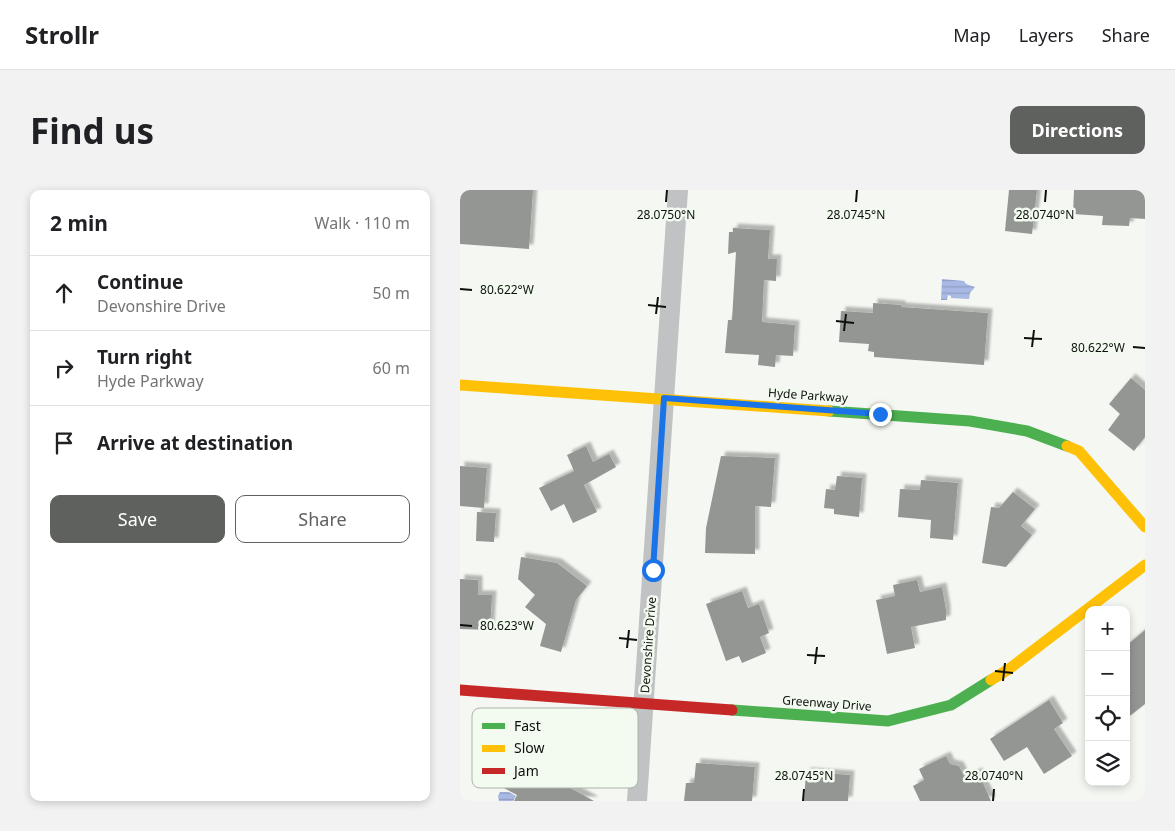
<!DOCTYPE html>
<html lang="en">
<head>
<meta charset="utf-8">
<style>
	:root { --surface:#fff; --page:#f2f2f2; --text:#202124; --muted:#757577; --line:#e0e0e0; --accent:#5e615d }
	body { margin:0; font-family:"Noto Sans",sans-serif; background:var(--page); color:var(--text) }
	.controls { position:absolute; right:15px; bottom:15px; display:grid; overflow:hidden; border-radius:10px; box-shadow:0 2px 8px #0003 }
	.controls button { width:45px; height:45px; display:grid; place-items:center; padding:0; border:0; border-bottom:1px solid var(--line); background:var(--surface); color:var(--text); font:25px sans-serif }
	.stop { position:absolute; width:15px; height:15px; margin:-11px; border:4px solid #1a73e8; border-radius:50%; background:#fff }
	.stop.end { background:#1a73e8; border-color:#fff; box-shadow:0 1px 5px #0008 }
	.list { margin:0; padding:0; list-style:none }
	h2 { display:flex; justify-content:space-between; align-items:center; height:65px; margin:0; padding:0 20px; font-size:21px }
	h2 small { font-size:16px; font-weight:400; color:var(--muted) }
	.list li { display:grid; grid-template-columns:32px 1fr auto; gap:15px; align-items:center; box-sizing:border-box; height:75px; padding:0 20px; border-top:1px solid var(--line) }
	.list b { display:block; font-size:19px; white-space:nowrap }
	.list p { margin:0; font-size:16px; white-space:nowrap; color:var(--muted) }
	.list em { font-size:16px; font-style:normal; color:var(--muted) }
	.actions { display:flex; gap:10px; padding:15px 20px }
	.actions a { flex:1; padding:11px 0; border:1px solid var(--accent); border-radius:10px; text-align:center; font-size:18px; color:var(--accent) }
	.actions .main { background:var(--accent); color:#fff }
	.icon { flex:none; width:28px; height:28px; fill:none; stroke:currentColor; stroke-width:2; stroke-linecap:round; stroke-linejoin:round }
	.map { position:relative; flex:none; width:685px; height:611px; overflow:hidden; border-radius:10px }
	header { display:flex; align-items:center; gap:30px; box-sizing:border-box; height:70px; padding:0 25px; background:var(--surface); border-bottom:1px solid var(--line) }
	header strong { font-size:24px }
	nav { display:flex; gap:28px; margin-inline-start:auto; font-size:18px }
	.intro { display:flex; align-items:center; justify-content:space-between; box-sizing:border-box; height:120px; padding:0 30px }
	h1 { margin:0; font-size:35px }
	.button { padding:12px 22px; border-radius:10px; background:var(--accent); color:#fff; font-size:18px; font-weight:700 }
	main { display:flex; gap:30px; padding:0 30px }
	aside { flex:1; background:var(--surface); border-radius:10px; box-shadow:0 2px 8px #0003 }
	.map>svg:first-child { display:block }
	.water { fill:url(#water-rules) }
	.building { fill:#939692; filter:url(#shadow) }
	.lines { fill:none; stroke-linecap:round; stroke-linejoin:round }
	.street { stroke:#c1c2c3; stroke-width:20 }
	.fast { stroke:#4caf50; stroke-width:11 }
	.slow { stroke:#ffc107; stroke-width:11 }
	.jam { stroke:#c62828; stroke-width:11 }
	.route { stroke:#1a73e8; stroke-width:6 }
	.ticks { fill:none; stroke:#0e100d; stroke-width:2 }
	.labels { text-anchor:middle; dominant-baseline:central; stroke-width:5; stroke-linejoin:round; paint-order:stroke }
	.street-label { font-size:12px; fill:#0e100d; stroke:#f3faef }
	.key { fill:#f3faef; stroke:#aeb4ab; stroke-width:1 }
	.key-label { font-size:14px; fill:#0e100d }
	.ticks-label { font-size:12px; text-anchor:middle; fill:#0e100d; stroke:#f3faef; stroke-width:5; stroke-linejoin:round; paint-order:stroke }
</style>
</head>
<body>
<header>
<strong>Strollr</strong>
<nav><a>Map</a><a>Layers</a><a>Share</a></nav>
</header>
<div class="intro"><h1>Find us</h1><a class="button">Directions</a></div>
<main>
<aside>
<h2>2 min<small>Walk · 110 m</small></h2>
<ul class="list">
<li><svg class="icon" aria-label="ahead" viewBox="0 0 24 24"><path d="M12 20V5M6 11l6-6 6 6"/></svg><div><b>Continue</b><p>Devonshire Drive</p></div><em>50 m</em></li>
<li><svg class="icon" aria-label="right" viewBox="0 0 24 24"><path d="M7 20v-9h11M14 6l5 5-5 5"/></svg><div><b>Turn right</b><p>Hyde Parkway</p></div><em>60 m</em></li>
<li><svg class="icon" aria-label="arrive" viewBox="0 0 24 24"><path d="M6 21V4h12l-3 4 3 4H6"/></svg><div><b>Arrive at destination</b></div></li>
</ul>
<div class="actions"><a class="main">Save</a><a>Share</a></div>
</aside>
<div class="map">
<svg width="685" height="611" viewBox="0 0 685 611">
	<defs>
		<pattern id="water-rules" width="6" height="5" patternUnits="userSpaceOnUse" patternTransform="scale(1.25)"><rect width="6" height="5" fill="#a8b9e5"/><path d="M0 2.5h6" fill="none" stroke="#8f9ec3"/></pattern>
		<filter id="shadow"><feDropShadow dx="4.5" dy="-4.5" stdDeviation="1" flood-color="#0004"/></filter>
	</defs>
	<rect width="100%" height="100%" fill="#f4f7f2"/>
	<!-- water -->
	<g class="water">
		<polygon points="482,89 504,91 506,94 515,97 510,103 509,109 491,108 491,106 488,105 487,110 481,110"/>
		<polygon points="40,602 49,602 56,606 53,611 39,611 38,606"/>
	</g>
	<!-- building -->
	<g class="building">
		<polygon points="0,0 73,0 69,59 0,54"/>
		<polygon points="549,0 577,0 572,44 545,41"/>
		<polygon points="614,0 685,0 685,29 670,28 669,36 642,35 643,26 613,24"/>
		<polygon points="273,38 310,40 308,69 317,69 316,91 304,90 302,132 335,135 333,166 316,165 315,177 298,175 299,165 265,163 268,130 272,130 276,62 268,64 269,42 273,42"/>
		<polygon points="413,113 441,115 441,117 528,123 524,175 414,167 414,162 408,161 409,154 379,152 381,121 413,123"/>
		<polygon points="671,188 685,200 685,247 674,261 648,240 660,224 649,214"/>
		<polygon points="126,256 133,272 149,264 156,277 124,295 137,322 113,333 104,314 91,321 79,298 114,281 107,265"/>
		<polygon points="261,266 315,268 311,317 295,316 295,364 245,363 246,338"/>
		<polygon points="0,276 27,278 24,318 0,316"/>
		<polygon points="377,286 402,288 399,327 374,324 374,319 364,318 366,299 375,300"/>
		<polygon points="461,290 498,293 493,350 470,348 471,330 438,327 440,299 460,300"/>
		<polygon points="553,302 575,319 561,336 572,345 546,377 522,373 531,317 539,318"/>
		<polygon points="17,322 36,323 34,352 16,351"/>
		<polygon points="61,367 97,373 127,396 116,410 101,462 80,456 86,434 65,417 75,405 58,389"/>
		<polygon points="0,389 18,390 18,405 32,405 30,440 0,439"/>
		<polygon points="457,390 460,402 482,397 486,420 486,430 451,437 455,458 427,464 416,410 435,406 433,395"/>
		<polygon points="282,401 288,418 299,414 309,443 300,447 306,463 282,473 279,466 266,471 246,414"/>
		<polygon points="685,440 685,514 666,529 666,456"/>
		<polygon points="589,510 603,533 594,539 612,566 584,584 567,557 544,571 530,549"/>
		<polygon points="486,566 490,574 499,576 505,588 518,582 531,611 460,611 453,596 464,590 459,579"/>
		<polygon points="54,567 134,611 54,611 57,605 38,595"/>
		<polygon points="236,573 295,577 292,611 224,611 226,593 234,593"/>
		<polygon points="346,582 390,585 388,611 344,611"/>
	</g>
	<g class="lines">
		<!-- street -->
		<polyline class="street" points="177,611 218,0"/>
		<!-- fast -->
		<g class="fast">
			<polyline points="369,221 510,231 567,241 607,256"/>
			<polyline points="272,520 428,531 491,515 531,490"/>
		</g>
		<!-- slow -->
		<g class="slow">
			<polyline points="0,195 369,221"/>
			<polyline points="607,256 619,261 685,337"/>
			<polyline points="531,490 549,479 685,375"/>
		</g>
		<!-- jam -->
		<polyline class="jam" points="0,500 272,520"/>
	</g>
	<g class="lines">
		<!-- route -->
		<polyline class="route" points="193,380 204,208 420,224"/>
	</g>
	<!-- ticks -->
	<path class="ticks" d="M 206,12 L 207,0M 396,12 L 397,0M 585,12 L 586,0M 0,99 L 12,100M 188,115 L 206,117M 196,124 L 198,107M 376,131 L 394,133M 384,141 L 386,124M 564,148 L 582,149M 572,157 L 574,140M 673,157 L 685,158M 0,435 L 12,436M 159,448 L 177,450M 167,458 L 169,440M 347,465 L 365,466M 355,474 L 357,457M 535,481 L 553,483M 543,491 L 545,473M 343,611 L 344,599M 533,611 L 534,599"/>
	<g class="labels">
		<!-- street labels -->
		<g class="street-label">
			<text transform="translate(348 205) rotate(4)">Hyde Parkway</text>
			<text transform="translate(188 455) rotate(-86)">Devonshire Drive</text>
			<text transform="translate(367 513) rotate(4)">Greenway Drive</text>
		</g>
	</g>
	<!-- legend -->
	<rect x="12" y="518" width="166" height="80" rx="8" class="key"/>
	<rect x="22" y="533" width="23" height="6" fill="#4caf50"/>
	<rect x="22" y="555" width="23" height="7" fill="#ffc107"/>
	<rect x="22" y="578" width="23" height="6" fill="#c62828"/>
	<g class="key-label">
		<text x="54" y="541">Fast</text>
		<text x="54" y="563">Slow</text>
		<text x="54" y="586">Jam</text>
	</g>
	<g class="ticks-label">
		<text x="206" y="29">28.0750°N</text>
		<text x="396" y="29">28.0745°N</text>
		<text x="585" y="29">28.0740°N</text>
		<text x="47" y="104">80.622°W</text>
		<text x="638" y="162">80.622°W</text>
		<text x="47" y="440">80.623°W</text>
		<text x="344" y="590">28.0745°N</text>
		<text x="534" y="590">28.0740°N</text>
	</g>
</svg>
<div class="controls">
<button>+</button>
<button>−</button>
<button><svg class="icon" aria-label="locate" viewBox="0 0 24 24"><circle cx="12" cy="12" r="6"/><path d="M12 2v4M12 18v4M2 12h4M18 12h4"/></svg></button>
<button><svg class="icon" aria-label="layers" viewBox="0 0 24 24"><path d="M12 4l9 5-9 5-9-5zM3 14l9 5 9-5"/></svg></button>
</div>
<div class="stop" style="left:193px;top:380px"></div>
<div class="stop end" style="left:420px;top:224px"></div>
</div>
</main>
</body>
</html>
